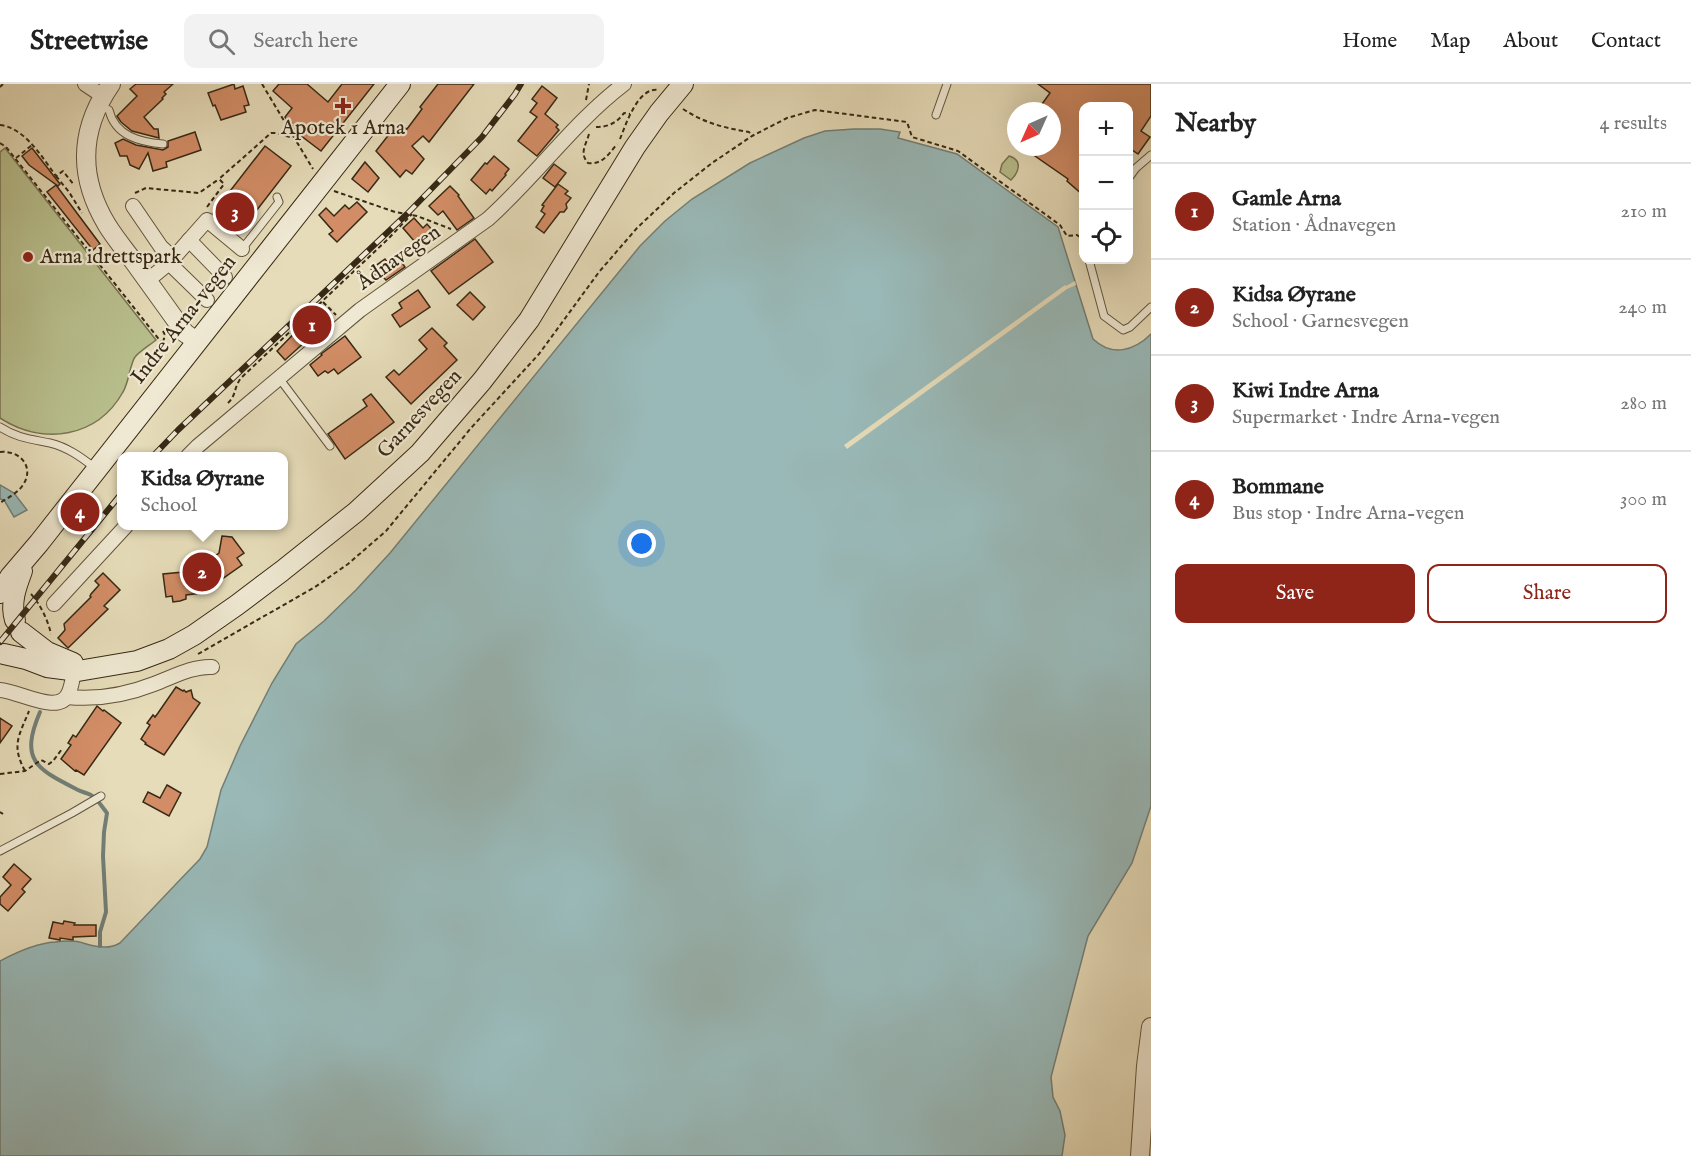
<!DOCTYPE html>
<html lang="en">
<head>
<meta charset="utf-8">
<style>
	:root { --surface:#fff; --page:#f2f2f2; --text:#222; --muted:#767676; --line:#e0e0e0; --accent:#8f2418 }
	body { margin:0; font-family:"IM FELL English",serif; background:var(--page); color:var(--text) }
	.controls { position:absolute; right:18px; top:18px; display:grid; overflow:hidden; border-radius:12px; box-shadow:0 6px 24px #0002 }
	.controls button { width:54px; height:54px; display:grid; place-items:center; padding:0; border:0; border-bottom:2px solid var(--line); background:var(--surface); color:var(--text); font:30px sans-serif }
	.compass { position:absolute; left:1007px; top:18px; width:54px; height:54px; border-radius:50%; background:var(--surface); box-shadow:0 6px 24px #0002; rotate:225deg }
	.you { position:absolute; left:642px; top:460px; width:21px; height:21px; margin:-15px; border:4px solid #fff; border-radius:50%; background:#1a73e8; box-shadow:0 0 0 9px #1a73e833 }
	.badge { display:grid; place-items:center; width:39px; height:39px; border-radius:50%; background:var(--accent); color:#fff; font-size:20px; font-weight:700 }
	.pin { position:absolute; translate:-50% -50%; border:3px solid #fff; box-shadow:0 2px 6px #0006 }
	.popup { position:absolute; left:117px; top:368px; width:171px; height:78px; box-sizing:border-box; display:grid; place-content:center; border-radius:12px; background:var(--surface); filter:drop-shadow(0 2px 4px #0005); font-size:20px; white-space:nowrap; color:var(--muted) }
	.popup b { font-size:22px; color:var(--text) }
	.popup::after { content:''; position:absolute; left:50%; top:100%; margin-left:-12px; border:12px solid transparent; border-top-color:var(--surface) }
	.list { margin:0; padding:0; list-style:none }
	h2 { display:flex; justify-content:space-between; align-items:center; height:78px; margin:0; padding:0 24px; font-size:26px }
	h2 small { font-size:20px; font-weight:400; color:var(--muted) }
	.list li { display:grid; grid-template-columns:39px 1fr auto; gap:18px; align-items:center; box-sizing:border-box; height:96px; padding:0 24px; border-top:2px solid var(--line) }
	.list b { display:block; font-size:22px; white-space:nowrap }
	.list p { margin:0; font-size:20px; white-space:nowrap; color:var(--muted) }
	.list em { font-size:20px; font-style:normal; color:var(--muted) }
	.actions { display:flex; gap:12px; padding:18px 24px }
	.actions a { flex:1; padding:14px 0; border:2px solid var(--accent); border-radius:12px; text-align:center; font-size:21px; color:var(--accent) }
	.actions .main { background:var(--accent); color:#fff }
	.icon { flex:none; width:33px; height:33px; fill:none; stroke:currentColor; stroke-width:2; stroke-linecap:round; stroke-linejoin:round }
	.map { position:relative; flex:none; width:1151px; height:1072px; overflow:hidden }
	header { display:flex; align-items:center; gap:36px; box-sizing:border-box; height:84px; padding:0 30px; background:var(--surface); border-bottom:2px solid var(--line) }
	header strong { font-size:28px }
	nav { display:flex; gap:33px; margin-inline-start:auto; font-size:21px }
	.search { width:420px; height:54px; background:var(--page); display:flex; align-items:center; gap:15px; box-sizing:border-box; padding:0 21px; border-radius:12px; color:var(--muted); font-size:22px }
	main { display:flex }
	aside { flex:1; background:var(--surface) }
	.map>svg:first-child { display:block }
	.green { fill:#b8bf8d; stroke:#787451; stroke-width:1.5 }
	.water { fill:#99b9b8; stroke:#727f77; stroke-width:1.5 }
	.pier { fill:#e6dcb9 }
	.lines { fill:none; stroke-linecap:round; stroke-linejoin:round }
	.stream { stroke:#727f77; stroke-width:4 }
	.building { fill:#d28d66; stroke:#372915; stroke-width:1.5 }
	.service-casing { stroke:#63563e; stroke-width:9 }
	.minor-casing { stroke:#63563e; stroke-width:16 }
	.tertiary-casing { stroke:#63563e; stroke-width:20 }
	.secondary-casing { stroke:#372915; stroke-width:22 }
	.path { stroke:#372915; stroke-width:2; stroke-dasharray:4.5 3; stroke-linecap:butt }
	.service { stroke:#efe8d2; stroke-width:7 }
	.minor { stroke:#efe8d2; stroke-width:14 }
	.tertiary { stroke:#efe8d2; stroke-width:18 }
	.secondary { stroke:#efe8d2; stroke-width:20 }
	.rail-casing { stroke:#372915; stroke-width:6 }
	.rail { stroke:#efe8d2; stroke-width:4; stroke-dasharray:11; stroke-linecap:butt }
	.poi-dot { fill:#8f2418; stroke:#efe8d2; stroke-width:2 }
	.labels { text-anchor:middle; dominant-baseline:central; stroke-width:4.5; stroke-linejoin:round; paint-order:stroke }
	.poi-label { font-size:21px; fill:#372915; stroke:#efe8d2 }
	.street-label { font-size:21px; fill:#372915; stroke:#efe8d2 }
</style>
</head>
<body>
<header>
<strong>Streetwise</strong>
<div class="search"><svg class="icon" aria-label="search" viewBox="0 0 24 24"><circle cx="10" cy="10" r="6"/><path d="M15 15l6 6"/></svg>Search here</div>
<nav><a>Home</a><a>Map</a><a>About</a><a>Contact</a></nav>
</header>
<main>
<div class="map">
<svg width="1151" height="1072" viewBox="0 0 1151 1072">
	<rect width="100%" height="100%" fill="#e6dcb9"/>
	<filter id="stains"><feTurbulence type="fractalNoise" baseFrequency=".00333" numOctaves="4"/><feColorMatrix values="0 0 0 0 .2 0 0 0 0 .09 0 0 0 0 .02 0 0 0 .5 -.17"/></filter>
	<radialGradient id="worn" r=".72"><stop offset=".6" stop-color="#630" stop-opacity="0"/><stop offset="1" stop-color="#630" stop-opacity=".3"/></radialGradient>
	<!-- green -->
	<g class="green">
		<path d="M 5,64 L 156,256 C 150,261 140,267 135,273 C 130,280 129,298 123,308 C 97,354 43,362 0,334 L 0,68 Z"/>
		<path d="M 1009,72 C 1023,76 1019,88 1011,96 L 1000,88 L 1002,80 Z"/>
	</g>
	<!-- water -->
	<g class="water">
		<path d="M 854,45 L 880,45 L 900,48 L 898,54 L 957,70 L 1058,143 L 1093,255 C 1112,273 1134,267 1151,250 L 1151,722 L 1132,779 L 1088,852 L 1051,993 L 1053,1013 L 1060,1027 L 1065,1051 L 1062,1072 L 0,1072 L 0,877 C 15,869 38,859 55,858 C 63,857 76,856 83,859 C 95,863 109,866 120,859 L 176,800 L 200,775 L 207,763 L 221,706 L 240,662 L 272,599 L 296,560 L 324,537 L 356,506 L 390,469 L 640,162 L 665,137 L 692,115 L 750,79 L 804,54 L 825,47 Z"/>
		<polygon points="0,401 14,409 27,426 14,433 4,416 0,415"/>
	</g>
	<!-- pier -->
	<polygon class="pier" points="1075,197 1076,201 1067,205 847,365 844,361 1065,201 1066,202"/>
	<g class="lines">
		<!-- stream -->
		<path class="stream" d="M 40,628 C 19,677 37,685 78,706 C 82,708 87,709 91,711 C 97,714 102,723 107,729 L 104,748 L 103,772 L 106,828 L 100,848 L 100,862"/>
	</g>
	<!-- building -->
	<g class="building">
		<polygon points="136,0 173,0 164,8 166,10 162,14 163,15 144,33 154,45 158,45 159,54 132,47 121,38 117,32 137,12 130,5"/>
		<polygon points="234,0 235,5 243,2 249,21 244,22 246,28 221,36 215,21 213,22 208,9"/>
		<polygon points="279,0 307,0 328,18 342,0 374,0 321,67 296,48 292,39 289,40 285,33 292,24 273,7"/>
		<polygon points="438,0 474,0 429,58 423,52 412,62 424,75 412,90 406,86 400,93 376,67 394,44 399,48 403,43 407,45 422,25 420,23"/>
		<polygon points="1038,0 1151,0 1151,32 1141,47 1150,53 1138,70 1128,63 1128,22 1083,22 1083,111 1067,97 1068,95 1022,63 1052,63 1052,27 1037,27 1050,9"/>
		<polygon points="542,2 557,14 545,30 558,41 556,43 559,46 537,72 518,57 537,33 530,28 537,19 532,15"/>
		<polygon points="195,48 201,66 166,78 167,83 153,87 148,69 139,85 130,81 127,72 120,72 115,59 123,55 136,61 163,66 168,63 168,57"/>
		<polygon points="265,62 291,82 239,149 213,129"/>
		<polygon points="32,64 60,100 58,102 29,81 22,72"/>
		<polygon points="494,72 509,85 505,90 506,91 492,107 490,105 486,110 471,96 485,79 487,80"/>
		<polygon points="365,78 379,94 368,108 352,95"/>
		<polygon points="554,80 566,89 555,103 543,94"/>
		<polygon points="558,100 568,107 565,110 571,114 566,120 567,124 564,128 560,128 544,149 536,143 545,130 541,127 544,122 542,121"/>
		<polygon points="56,101 100,160 93,166 47,108"/>
		<polygon points="450,102 459,111 458,112 474,134 457,146 443,127 438,131 429,122"/>
		<polygon points="357,118 367,128 337,158 329,150 333,147 319,131 326,124 334,132 345,121 349,125"/>
		<polygon points="414,134 423,144 427,140 434,148 428,153 431,156 421,165 403,144"/>
		<polygon points="475,155 493,178 449,210 431,187"/>
		<polygon points="397,171 405,183 386,196 383,193 379,196 371,185 385,175 387,178"/>
		<polygon points="418,206 430,223 400,243 392,231 402,224 399,219"/>
		<polygon points="470,208 485,223 473,236 457,221"/>
		<polygon points="318,225 328,237 285,276 277,267"/>
		<polygon points="432,244 447,259 444,262 457,276 411,320 386,293 394,286 399,291 427,265 419,256"/>
		<polygon points="345,252 361,273 338,290 334,285 328,289 325,287 318,292 310,281 322,271 321,270"/>
		<polygon points="371,310 394,338 345,375 328,350 367,322 363,316"/>
		<polygon points="222,452 232,453 244,469 237,474 242,481 202,509 186,511 186,515 180,517 173,518 172,512 166,513 163,490 194,487 219,469"/>
		<polygon points="103,489 120,506 104,522 108,525 68,564 58,554 65,546 64,540 91,513 90,512 91,510 99,501 95,497"/>
		<polygon points="176,603 183,607 184,606 186,608 191,606 193,614 200,619 164,671 145,660 146,659 141,655 150,641 147,639 153,631 155,633 158,629"/>
		<polygon points="97,622 103,627 104,626 121,639 84,691 76,686 75,687 61,675 71,661 68,659 73,651 76,653"/>
		<polygon points="0,634 12,642 0,659"/>
		<polygon points="167,701 181,709 169,732 143,718 148,708 160,714"/>
		<polygon points="14,780 31,795 22,805 25,808 23,810 8,827 0,820 0,813 11,801 3,793"/>
		<polygon points="64,837 75,839 74,841 96,841 96,852 73,853 73,856 60,854 60,856 49,854 53,838 63,840"/>
	</g>
	<g class="lines">
		<!-- service casing -->
		<g class="service-casing">
			<g id="service">
				<path d="M 99,21 L 109,26 C 115,52 140,58 163,60"/>
				<polyline points="936,31 947,0"/>
				<polyline points="1128,95 1136,84 1151,71"/>
				<polyline points="242,165 279,118 277,113"/>
				<polyline points="1089,176 1104,232 1123,246 1130,243 1151,223"/>
				<polyline points="279,294 330,362"/>
				<path d="M 0,343 C 17,354 30,355 50,359 C 67,363 81,373 95,384"/>
				<polyline points="0,767 72,729 101,712"/>
			</g>
		</g>
		<!-- minor casing -->
		<g class="minor-casing">
			<g id="minor">
				<polyline points="85,0 103,12"/>
				<polyline points="133,122 161,163 173,174"/>
				<polyline points="189,156 225,193"/>
				<polyline points="169,179 207,216"/>
				<polyline points="147,197 169,179 207,136 242,165"/>
				<path d="M 188,372 L 198,362 L 360,226 L 488,135 C 536,92 573,39 624,0"/>
				<polyline points="54,520 126,442"/>
				<path d="M 0,606 C 19,607 61,633 69,608 C 73,599 73,589 75,580"/>
				<path d="M 67,613 C 97,616 126,611 154,600 C 173,593 192,582 212,583"/>
			</g>
		</g>
		<!-- tertiary casing -->
		<g class="tertiary-casing">
			<g id="tertiary">
				<path d="M 111,0 C 79,46 78,93 107,141 C 115,154 125,166 134,178 C 151,202 168,225 185,249 L 198,258"/>
				<polyline points="1140,1072 1146,982 1151,943"/>
			</g>
		</g>
		<!-- secondary casing -->
		<g class="secondary-casing">
			<g id="secondary">
				<polyline points="0,509 10,493 39,459 400,0"/>
				<path d="M 15,536 C 10,519 16,503 22,487"/>
				<polyline points="21,548 47,568 73,579"/>
				<polyline points="4,570 26,575 47,583 78,587 137,577 169,565 194,551 237,521 282,487 356,428 420,369 482,297 529,236 635,63 659,29 683,0"/>
			</g>
		</g>
		<!-- path -->
		<g class="path">
			<polyline points="262,0 313,85"/>
			<polyline points="0,3 3,0"/>
			<polyline points="586,16 589,0"/>
			<path d="M 683,25 C 704,39 725,44 749,48 L 752,52"/>
			<path d="M 0,41 C 25,44 42,73 56,92 L 63,87 L 74,101"/>
			<path d="M 596,43 C 608,43 617,39 624,29 L 630,30"/>
			<path d="M 589,50 C 586,61 579,69 588,79 C 602,81 609,70 617,60"/>
			<path d="M 620,55 C 626,40 638,3 658,6"/>
			<polyline points="0,59 6,63 162,259 171,265"/>
			<polyline points="16,74 32,61"/>
			<polyline points="56,92 69,108 82,129"/>
			<polyline points="334,107 395,128 417,132 451,145"/>
			<polyline points="135,109 146,104 199,109 219,95"/>
			<polyline points="207,123 224,100 219,95 271,49 276,49 290,53 293,51"/>
			<polyline points="323,218 336,231"/>
			<polyline points="163,258 165,251 163,247"/>
			<path d="M 228,319 C 237,310 233,305 241,294 L 388,155 L 412,130"/>
			<path d="M 0,368 C 20,366 35,383 23,401 C 18,409 7,414 0,419"/>
			<path d="M 31,510 C 40,520 48,536 51,550"/>
			<polyline points="198,570 315,503 348,480 386,447 471,344 539,270 599,188 637,144 674,109 712,79 752,52 787,34 815,26 907,38 912,53 958,67 1060,141 1067,152 1077,151 1084,156"/>
			<path d="M 25,687 C 11,661 19,652 29,627"/>
			<polyline points="0,690 25,687 41,676 49,680 53,677 62,665"/>
			<polyline points="0,728 3,730"/>
		</g>
		<!-- service -->
		<use href="#service" class="service"/>
		<!-- minor -->
		<use href="#minor" class="minor"/>
		<!-- tertiary -->
		<use href="#tertiary" class="tertiary"/>
		<!-- secondary -->
		<use href="#secondary" class="secondary"/>
		<!-- rail casing -->
		<g class="rail-casing">
			<g id="rail">
				<polyline points="153,372 178,346 407,130 482,53 515,10 521,0"/>
				<polyline points="0,558 121,410"/>
			</g>
		</g>
		<!-- rail -->
		<use href="#rail" class="rail"/>
	</g>
	<!-- markers -->
	<g class="poi-dot">
		<path d="M340 13h6v6h6v6h-6v6h-6v-6h-6v-6h6z"/>
		<circle cx="28" cy="173" r="6"/>
	</g>
	<g class="labels">
		<!-- poi labels -->
		<g class="poi-label">
			<text x="343" y="44">Apotek 1 Arna</text>
			<text x="40" y="173" text-anchor="start">Arna idrettspark</text>
		</g>
		<!-- street labels -->
		<g class="street-label">
			<text transform="translate(399 174) rotate(-35)">Ådnavegen</text>
			<text transform="translate(184 236) rotate(-52)">Indre Arna-vegen</text>
			<text transform="translate(420 330) rotate(-47)">Garnesvegen</text>
		</g>
	</g>
	<rect width="100%" height="100%" filter="url(#stains)"/>
	<rect width="100%" height="100%" fill="url(#worn)"/>
</svg>
<div class="controls">
<button>+</button>
<button>−</button>
<button><svg class="icon" aria-label="locate" viewBox="0 0 24 24"><circle cx="12" cy="12" r="6"/><path d="M12 2v4M12 18v4M2 12h4M18 12h4"/></svg></button>
</div>
<svg class="compass" viewBox="-18 -18 36 36"><path d="M0-13l5 13h-10z" fill="#e53935"/><path d="M0 13l5-13h-10z" fill="#767676"/></svg>
<div class="you"></div>
<div class="pin badge" style="left:312px;top:241px">1</div>
<div class="pin badge" style="left:202px;top:488px">2</div>
<div class="popup"><b>Kidsa Øyrane</b>School</div>
<div class="pin badge" style="left:235px;top:128px">3</div>
<div class="pin badge" style="left:80px;top:428px">4</div>
</div>
<aside>
<h2>Nearby<small>4 results</small></h2>
<ul class="list">
<li><span class="badge">1</span><div><b>Gamle Arna</b><p>Station · Ådnavegen</p></div><em>210 m</em></li>
<li><span class="badge">2</span><div><b>Kidsa Øyrane</b><p>School · Garnesvegen</p></div><em>240 m</em></li>
<li><span class="badge">3</span><div><b>Kiwi Indre Arna</b><p>Supermarket · Indre Arna-vegen</p></div><em>280 m</em></li>
<li><span class="badge">4</span><div><b>Bommane</b><p>Bus stop · Indre Arna-vegen</p></div><em>300 m</em></li>
</ul>
<div class="actions"><a class="main">Save</a><a>Share</a></div>
</aside>
</main>
</body>
</html>
